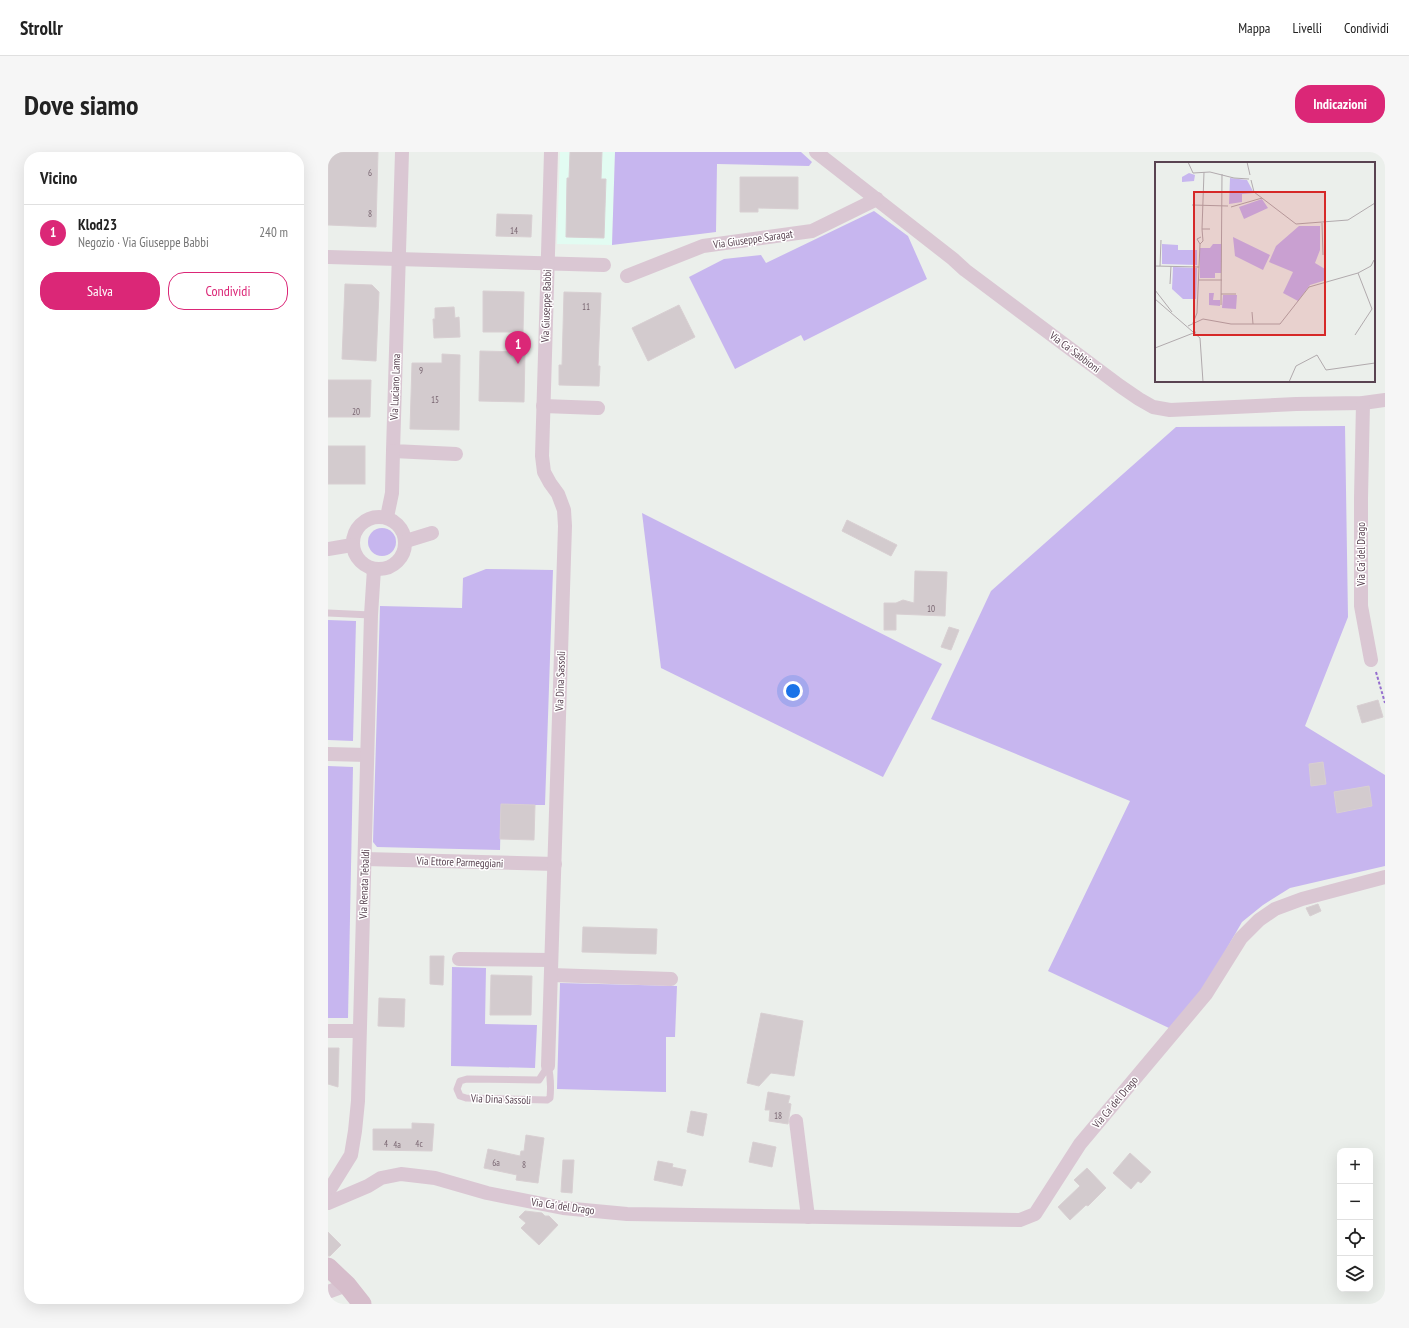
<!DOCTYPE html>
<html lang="it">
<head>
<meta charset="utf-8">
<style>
	:root { --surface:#fff; --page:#f6f6f6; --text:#222; --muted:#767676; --line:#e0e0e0; --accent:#db2777 }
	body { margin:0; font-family:"PT Sans Narrow",sans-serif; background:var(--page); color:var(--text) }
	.controls { position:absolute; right:12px; bottom:12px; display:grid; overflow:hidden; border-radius:8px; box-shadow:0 4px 16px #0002 }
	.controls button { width:36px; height:36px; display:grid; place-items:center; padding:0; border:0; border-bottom:1px solid var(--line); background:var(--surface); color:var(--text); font:20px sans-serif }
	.you { position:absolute; left:465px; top:539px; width:14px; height:14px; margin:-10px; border:3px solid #fff; border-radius:50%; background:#1a73e8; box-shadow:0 0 0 6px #1a73e833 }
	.badge { display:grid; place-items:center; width:26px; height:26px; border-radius:50%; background:var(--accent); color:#fff; font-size:13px; font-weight:700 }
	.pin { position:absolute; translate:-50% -33px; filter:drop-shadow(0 1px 2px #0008) }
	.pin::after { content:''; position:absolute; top:21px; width:14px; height:12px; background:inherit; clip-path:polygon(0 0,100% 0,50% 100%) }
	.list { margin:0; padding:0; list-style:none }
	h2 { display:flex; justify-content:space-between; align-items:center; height:52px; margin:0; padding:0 16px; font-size:17px }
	h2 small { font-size:13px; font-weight:400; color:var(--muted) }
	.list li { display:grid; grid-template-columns:26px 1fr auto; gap:12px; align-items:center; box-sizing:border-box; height:56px; padding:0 16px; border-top:1px solid var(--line) }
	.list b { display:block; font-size:15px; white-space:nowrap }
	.list p { margin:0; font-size:13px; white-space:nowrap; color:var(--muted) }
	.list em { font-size:13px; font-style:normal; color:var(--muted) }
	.actions { display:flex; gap:8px; padding:12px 16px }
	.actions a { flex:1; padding:9px 0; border:1px solid var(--accent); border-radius:16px; text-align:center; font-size:14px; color:var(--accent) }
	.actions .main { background:var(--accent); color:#fff }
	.icon { flex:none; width:22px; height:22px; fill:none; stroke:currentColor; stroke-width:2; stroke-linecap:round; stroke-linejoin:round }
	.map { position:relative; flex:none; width:1057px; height:1152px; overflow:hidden; border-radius:16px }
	header { display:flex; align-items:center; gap:24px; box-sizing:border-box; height:56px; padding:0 20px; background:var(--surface); border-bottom:1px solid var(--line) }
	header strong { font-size:19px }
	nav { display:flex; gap:22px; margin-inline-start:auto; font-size:14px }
	.intro { display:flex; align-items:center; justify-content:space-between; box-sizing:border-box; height:96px; padding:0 24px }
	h1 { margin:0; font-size:28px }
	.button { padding:10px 18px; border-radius:16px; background:var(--accent); color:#fff; font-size:14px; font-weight:700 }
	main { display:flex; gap:24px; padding:0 24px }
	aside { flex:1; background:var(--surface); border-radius:16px; box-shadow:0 4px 16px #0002 }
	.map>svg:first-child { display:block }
	.commercial { fill:#e2fcf2 }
	.green { fill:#c7b6ef }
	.building { fill:#d3cbce; stroke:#d8cfd2 }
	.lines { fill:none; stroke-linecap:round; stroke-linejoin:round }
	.path { stroke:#956ece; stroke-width:2; stroke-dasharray:3 2; stroke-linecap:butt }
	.lane { stroke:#dac7d3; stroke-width:7 }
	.street { stroke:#dac7d3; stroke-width:14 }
	.secondary { stroke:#d6bdcb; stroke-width:19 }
	.labels { text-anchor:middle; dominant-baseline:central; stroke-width:3; stroke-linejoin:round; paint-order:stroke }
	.number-label { font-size:9px; fill:#786570 }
	.street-label { font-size:11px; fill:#594351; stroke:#fff }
	.inset-road { fill:none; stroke:#b1aaad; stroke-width:1 }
	.view { fill:#d62828; fill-opacity:0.15; stroke:#d62828; stroke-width:2 }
	.inset-edge { fill:none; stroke:#594351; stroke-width:2 }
</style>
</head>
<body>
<header>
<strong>Strollr</strong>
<nav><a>Mappa</a><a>Livelli</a><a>Condividi</a></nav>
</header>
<div class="intro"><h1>Dove siamo</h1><a class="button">Indicazioni</a></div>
<main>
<aside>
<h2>Vicino<small></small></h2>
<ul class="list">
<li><span class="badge">1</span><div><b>Klod23</b><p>Negozio · Via Giuseppe Babbi</p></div><em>240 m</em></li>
</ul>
<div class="actions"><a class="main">Salva</a><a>Condividi</a></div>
</aside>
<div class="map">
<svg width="1057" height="1152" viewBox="0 0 1057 1152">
	<rect width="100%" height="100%" fill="#ebefeb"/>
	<!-- commercial -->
	<polygon class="commercial" points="232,0 287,0 284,93 229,92"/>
	<!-- green -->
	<g class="green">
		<polygon points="287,0 473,0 484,10 481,14 389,12 388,80 284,93"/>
		<polygon points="546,59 580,84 599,127 476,189 473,183 407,217 361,125 396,107 433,103 438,111"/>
		<polygon points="1017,274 1020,465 977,574 1057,623 1057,714 962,736 935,753 914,770 876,836 841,876 720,819 802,649 603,567 663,439 848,275"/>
		<polygon points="314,361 614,512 555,625 333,516"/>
		<circle cx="54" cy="390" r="14"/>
		<polygon points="158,417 225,418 217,653 173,653 172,698 49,695 45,690 52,454 134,456 135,426"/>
		<polygon points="0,468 28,469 25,589 0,588"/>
		<polygon points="0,614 25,615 20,866 0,866"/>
		<polygon points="124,815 158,816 157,872 209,873 207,916 123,914"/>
		<polygon points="232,831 349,834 347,885 338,885 338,940 229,937"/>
	</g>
	<!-- building -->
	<g class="building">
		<polygon points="0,0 50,0 48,75 0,73"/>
		<polygon points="242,0 274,0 273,27 278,27 276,86 238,85 239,26 241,26"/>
		<polygon points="412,25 470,25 470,57 430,56 430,60 412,60"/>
		<polygon points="169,62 204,63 203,85 168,84"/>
		<polygon points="17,132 44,133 51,140 48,209 14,207"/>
		<polygon points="155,139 196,140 195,180 155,180"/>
		<polygon points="236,140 273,141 270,214 272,214 271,234 231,233 231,213 234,213"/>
		<polygon points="351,153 367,185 320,209 304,176"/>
		<polygon points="126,155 127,166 131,165 132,185 106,186 105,167 107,167 107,156"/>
		<polygon points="152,199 197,200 196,250 151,249"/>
		<polygon points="114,202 132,203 131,278 82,277 84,211 114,211"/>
		<polygon points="0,228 43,228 42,265 0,265"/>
		<rect x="0" y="294" width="37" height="38"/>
		<polygon points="519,368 569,393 563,404 514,379"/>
		<polygon points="587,419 619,420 617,464 568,462 568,478 556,478 556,451 568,451 575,448 586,451"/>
		<polygon points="621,475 631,478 623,498 613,495"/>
		<polygon points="1050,548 1055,565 1034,571 1029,554"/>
		<polygon points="995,610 998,632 983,634 981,612"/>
		<polygon points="1041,634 1044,654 1009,661 1006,640"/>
		<polygon points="173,652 207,653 206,688 172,687"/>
		<polygon points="990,752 993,759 982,764 978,756"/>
		<polygon points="255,775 329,777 328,802 254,800"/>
		<polygon points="102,804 116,804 115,833 102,832"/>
		<polygon points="163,823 204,824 203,863 162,863"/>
		<polygon points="51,846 77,847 76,875 50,874"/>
		<polygon points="433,861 475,869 466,924 443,921 431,934 419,931"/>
		<polygon points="0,896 11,896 10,935 0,932"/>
		<polygon points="440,940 462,944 460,951 463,952 460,972 441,969 442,958 437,958"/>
		<polygon points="363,959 379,962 375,984 359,980"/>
		<polygon points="84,971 106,972 104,999 45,998 45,977 84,977"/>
		<polygon points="198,983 216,986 210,1031 188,1028 189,1023 156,1016 160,997 192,1004 193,999 196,999"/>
		<polygon points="425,990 448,995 444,1015 421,1010"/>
		<polygon points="802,1001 823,1020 813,1031 810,1029 803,1037 785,1021"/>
		<polygon points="235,1008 246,1008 244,1041 233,1040"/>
		<polygon points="330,1009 345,1012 344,1015 358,1018 354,1034 326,1028"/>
		<polygon points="759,1016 778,1036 760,1054 758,1053 742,1068 730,1055 752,1034 746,1028"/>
		<polygon points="197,1059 214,1061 217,1064 221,1064 230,1073 211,1093 193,1076 198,1071 191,1065"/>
		<polygon points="0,1080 13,1093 2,1104 0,1104"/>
	</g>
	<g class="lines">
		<!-- path -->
		<polyline class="path" points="1048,520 1057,551"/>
		<!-- lane -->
		<g class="lane">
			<polyline points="0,461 43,463"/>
			<path d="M 220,914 C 223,925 223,935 222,946 L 219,948 L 138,946 L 132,944 L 129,937 L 132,929 L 139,927 L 211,928 Z"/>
		</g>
		<!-- street -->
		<g class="street">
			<polyline points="74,0 65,299 128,302"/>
			<polyline points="488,0 625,107 637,118 792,234 811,247 825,255 842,258 968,252 1035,251 1057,248"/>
			<polyline points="0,105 276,113"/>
			<polyline points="299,124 375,94 484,79 549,47"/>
			<polyline points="1035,251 1033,346 1033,454 1043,508"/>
			<polyline points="215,254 270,256"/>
			<circle cx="51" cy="391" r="26"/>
			<polyline points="59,365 64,341 65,299"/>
			<polyline points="78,389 104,381"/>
			<polyline points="0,397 24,393"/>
			<polyline points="0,602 39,603"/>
			<polyline points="37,707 227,712"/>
			<polyline points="131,807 223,808"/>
			<polyline points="223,823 343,827"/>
			<polyline points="0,879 31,879"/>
			<polyline points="220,914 237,374 236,358 230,342 222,331 216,320 214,304 223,0"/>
			<polyline points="468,969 480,1065"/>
			<polyline points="0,1040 23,1003 27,979 30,949 43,463 46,417"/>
			<polyline points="0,1051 40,1034 53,1026 73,1022 107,1026 159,1041 235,1056 299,1062 692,1068 707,1062 752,992 878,842 913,786 931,768 947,757 974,747 1057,725"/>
			<polyline points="0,1140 19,1133"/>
		</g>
		<!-- secondary -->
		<polyline class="secondary" points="0,1115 19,1133 34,1152"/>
	</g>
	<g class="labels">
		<!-- number labels -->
		<g class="number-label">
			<text x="42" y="20">6</text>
			<text x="42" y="61">8</text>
			<text x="186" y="78">14</text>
			<text x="258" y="154">11</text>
			<text x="93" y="218">9</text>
			<text x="107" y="247">15</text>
			<text x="28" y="259">20</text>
			<text x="603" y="456">10</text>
			<text x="450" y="963">18</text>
			<text x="58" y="991">4</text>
			<text x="91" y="991">4c</text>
			<text x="69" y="992">4a</text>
			<text x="168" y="1010">6a</text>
			<text x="196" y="1012">8</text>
		</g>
		<!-- street labels -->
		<g class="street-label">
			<text transform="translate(425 87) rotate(-8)">Via Giuseppe Saragat</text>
			<text transform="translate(218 154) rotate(-88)">Via Giuseppe Babbi</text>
			<text transform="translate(747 200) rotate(37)">Via Ca' Sabbioni</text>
			<text transform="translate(67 235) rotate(-88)">Via Luciano Lama</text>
			<text transform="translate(1033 402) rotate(-90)">Via Ca' del Drago</text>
			<text transform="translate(232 529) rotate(-88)">Via Dina Sassoli</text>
			<text transform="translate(132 710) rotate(2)">Via Ettore Parmeggiani</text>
			<text transform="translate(36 732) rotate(-88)">Via Renata Tebaldi</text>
			<text transform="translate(173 947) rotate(2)">Via Dina Sassoli</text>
			<text transform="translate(787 950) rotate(-50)">Via Ca' del Drago</text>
			<text transform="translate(235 1054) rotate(8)">Via Ca' del Drago</text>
		</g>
	</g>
	<!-- overview -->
	<g transform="translate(827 10)">
		<rect width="220" height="220" fill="#ebefeb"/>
		<path d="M 34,11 L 40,13 L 39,19 L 27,20 L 27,15 ZM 75,16 L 92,18 L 99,31 L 87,32 L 87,40 L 74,42 ZM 107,37 L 113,46 L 89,57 L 84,45 ZM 144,64 L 165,64 L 165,88 L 160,101 L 170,107 L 171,118 L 155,123 L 143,139 L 128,131 L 138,110 L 114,100 L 121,84 ZM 78,75 L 115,93 L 108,108 L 80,94 ZM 7,82 L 23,83 L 23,88 L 42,88 L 42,103 L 7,102 ZM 58,82 L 67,82 L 66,111 L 60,111 L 60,116 L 45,116 L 45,86 L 55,86 ZM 18,105 L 42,106 L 41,137 L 28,137 L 17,127 ZM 54,131 L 59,131 L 58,138 L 65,138 L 65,144 L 54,143 ZM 68,133 L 82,133 L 81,147 L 67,146 Z" fill="#c7b6ef"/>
		<path class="inset-road" d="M 33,0 L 38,11 L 55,10 L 79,16 L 94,17M 92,0 L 95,13M 49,10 L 47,67 L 55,67M 96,18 L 99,30 L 141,62 L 193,58 L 220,41M 37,43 L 73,44M 76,45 L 107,36M 167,61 L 168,93M 46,75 L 42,77 L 45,82 L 48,79 L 47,67M 0,104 L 44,105M 5,104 L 6,78M 43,118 L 67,118M 15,122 L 16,104M 0,128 L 17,150M 66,132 L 81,132M 0,137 L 45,176 L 48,220M 66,143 L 67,12M 97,150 L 98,162M 38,161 L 42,151 L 45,82M 33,164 L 48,157 L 76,162 L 125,162 L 154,125 L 203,111 L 216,104 L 219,98M 200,173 L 217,147 L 203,111M 0,186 L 41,170M 134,220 L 141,204 L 162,193 L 171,208 L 220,201"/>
		<path class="view" d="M 39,30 L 170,30 L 170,173 L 39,173 Z"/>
		<rect width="220" height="220" class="inset-edge"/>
	</g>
</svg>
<div class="controls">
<button>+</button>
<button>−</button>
<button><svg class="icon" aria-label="locate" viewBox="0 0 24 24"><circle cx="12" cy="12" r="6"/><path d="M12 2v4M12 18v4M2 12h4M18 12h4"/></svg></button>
<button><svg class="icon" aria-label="layers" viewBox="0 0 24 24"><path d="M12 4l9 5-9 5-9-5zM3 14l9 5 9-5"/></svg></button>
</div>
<div class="you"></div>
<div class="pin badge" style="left:190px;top:212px">1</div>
</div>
</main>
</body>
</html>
